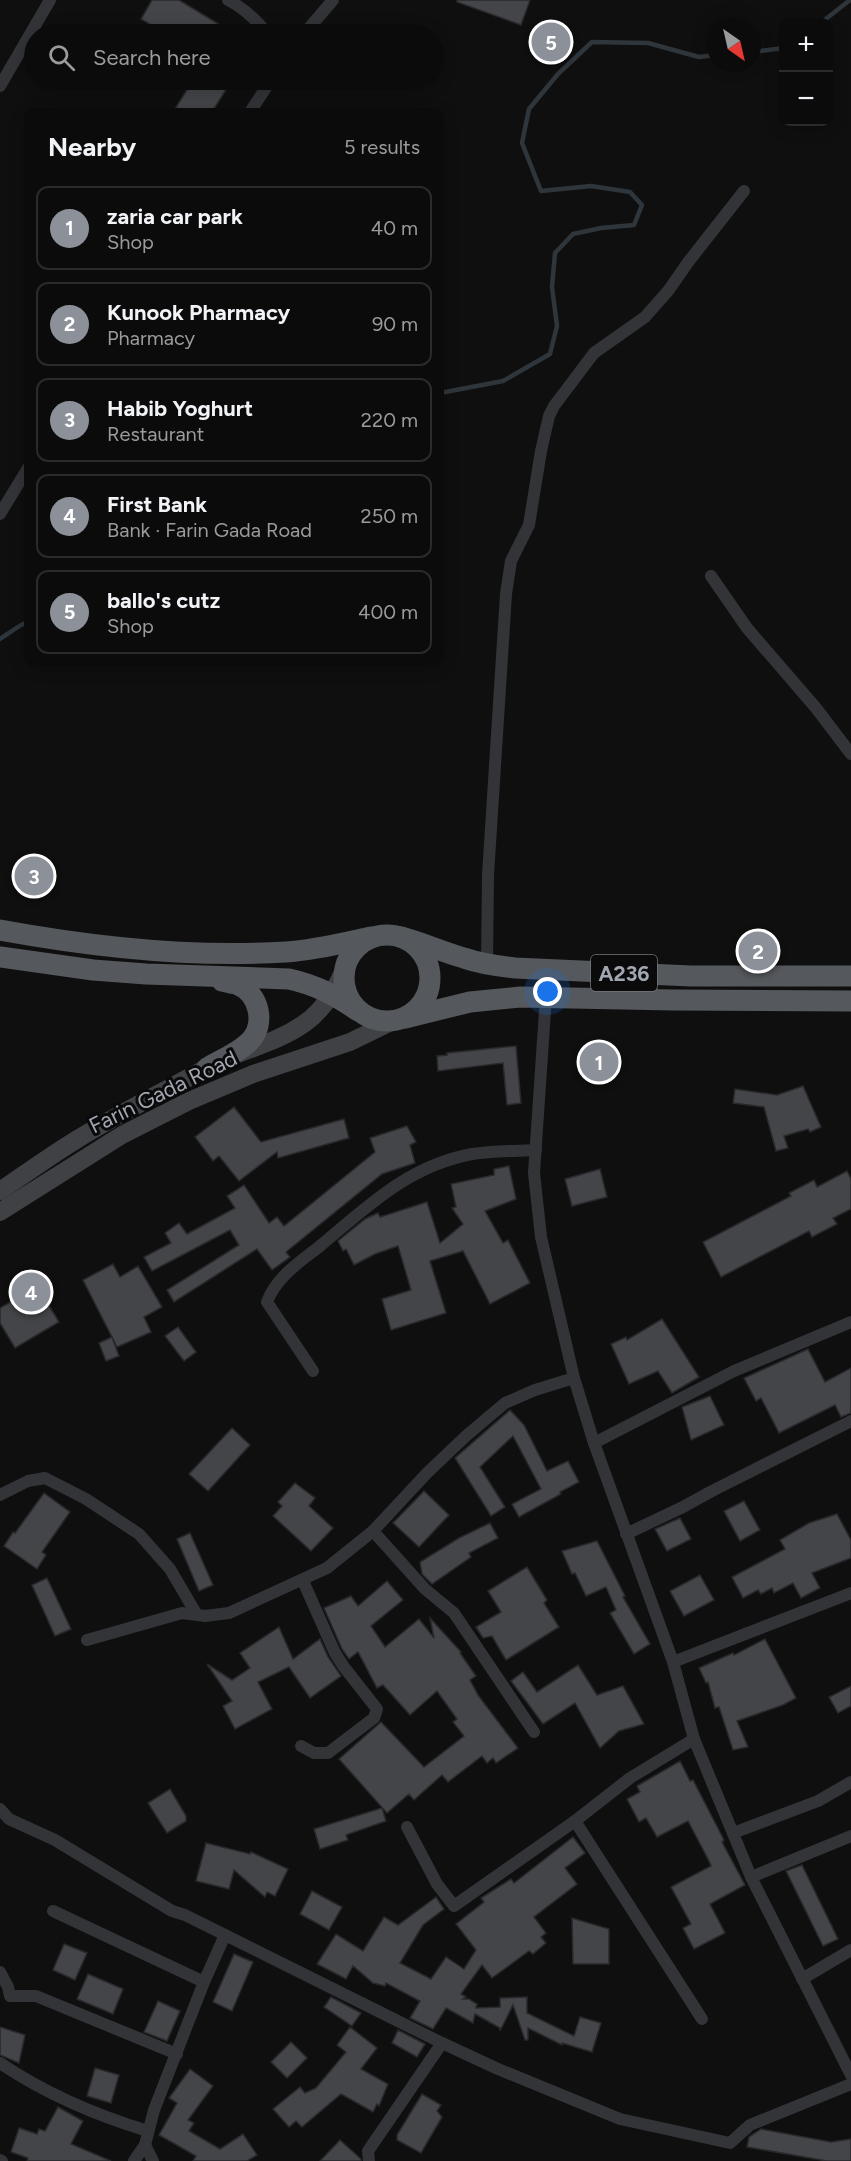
<!DOCTYPE html>
<html lang="en">
<head>
<meta charset="utf-8">
<style>
	:root { --surface:#0b0b0c; --page:#141415; --text:#f1f3f6; --muted:#9a9b9d; --line:#2b2b2d; --accent:#8c9099 }
	body { margin:0; font-family:Figtree,sans-serif; background:var(--page); color:var(--text) }
	.controls { position:absolute; right:18px; top:18px; display:grid; overflow:hidden; border-radius:12px; box-shadow:0 3px 15px #0003 }
	.controls button { width:54px; height:54px; display:grid; place-items:center; padding:0; border:0; border-bottom:2px solid var(--line); background:var(--surface); color:var(--text); font:30px sans-serif }
	.compass { position:absolute; left:707px; top:18px; width:54px; height:54px; border-radius:50%; background:var(--surface); box-shadow:0 3px 15px #0003; rotate:146deg }
	.you { position:absolute; left:548px; top:992px; width:21px; height:21px; margin:-15px; border:4px solid #fff; border-radius:50%; background:#1a73e8; box-shadow:0 0 0 9px #1a73e833 }
	.badge { display:grid; place-items:center; width:39px; height:39px; border-radius:50%; background:var(--accent); color:#fff; font-size:20px; font-weight:700 }
	.pin { position:absolute; translate:-50% -50%; border:3px solid #fff; box-shadow:0 2px 6px #0006 }
	.list { margin:0; padding:0; list-style:none }
	h2 { display:flex; justify-content:space-between; align-items:center; height:78px; margin:0; padding:0 24px; font-size:26px }
	h2 small { font-size:20px; font-weight:400; color:var(--muted) }
	.list li { display:grid; grid-template-columns:39px 1fr auto; gap:18px; align-items:center; box-sizing:border-box; height:84px; margin:0 12px 12px; padding:0 12px; border:2px solid var(--line); border-radius:12px }
	.list b { display:block; font-size:22px; white-space:nowrap }
	.list p { margin:0; font-size:20px; white-space:nowrap; color:var(--muted) }
	.list em { font-size:20px; font-style:normal; color:var(--muted) }
	.icon { flex:none; width:33px; height:33px; fill:none; stroke:currentColor; stroke-width:2; stroke-linecap:round; stroke-linejoin:round }
	.map { position:relative; flex:none; width:851px; height:2161px; overflow:hidden }
	.search { position:absolute; background:var(--surface); box-shadow:0 3px 15px #0003; left:24px; top:24px; width:420px; height:66px; display:flex; align-items:center; gap:15px; box-sizing:border-box; padding:0 21px; border-radius:33px; color:var(--muted); font-size:22px }
	.panel { position:absolute; background:var(--surface); box-shadow:0 3px 15px #0003; left:24px; top:108px; width:420px; height:558px; border-radius:12px }
	.map>svg:first-child { display:block }
	.lines { fill:none; stroke-linecap:round; stroke-linejoin:round }
	.stream { stroke:#2e363c; stroke-width:4.5 }
	.building { fill:#434548; stroke:#29292c; stroke-width:1.5 }
	.minor { stroke:#323437; stroke-width:12 }
	.secondary { stroke:#3f4145; stroke-width:18 }
	.trunk { stroke:#55585c; stroke-width:21 }
	.labels { text-anchor:middle; dominant-baseline:central; stroke-width:6; stroke-linejoin:round; paint-order:stroke }
	.shield { fill:#0a0a0b; stroke:#74787e; stroke-width:1.5 }
	.shield-label { font-size:21px; font-weight:bold; fill:#a1a7b0 }
	.street-label { font-size:22px; fill:#a1a7b0; stroke:#0a0a0b }
</style>
</head>
<body>
<div class="map">
<svg width="851" height="2161" viewBox="0 0 851 2161">
	<rect width="100%" height="100%" fill="#0f0f10"/>
	<g class="lines">
		<!-- stream -->
		<g class="stream">
			<polyline points="822,22 850,0"/>
			<polyline points="752,52 784,48"/>
			<polyline points="440,393 503,381 550,354 557,326 552,287 555,253 573,234 601,228 634,225 642,205 630,192 591,186 541,191 522,143 529,109 558,74 592,42 648,43 699,57 716,55"/>
			<polyline points="0,639 21,625 28,622"/>
		</g>
	</g>
	<!-- building -->
	<g class="building">
		<polygon points="152,0 179,0 235,34 166,34 141,19"/>
		<polygon points="457,0 530,0 521,25 457,2"/>
		<polygon points="193,80 232,80 212,112 173,112"/>
		<polygon points="516,1046 521,1103 507,1105 503,1063 438,1071 437,1056 447,1055 447,1053"/>
		<polygon points="803,1086 821,1127 810,1132 808,1129 784,1136 788,1148 776,1151 764,1107 733,1103 735,1089 777,1095"/>
		<polygon points="234,1107 261,1142 344,1119 349,1138 278,1158 277,1152 239,1181 219,1156 213,1161 195,1137"/>
		<polygon points="407,1126 416,1142 410,1145 415,1163 382,1174 286,1252 290,1257 272,1270 257,1249 174,1302 167,1290 239,1245 230,1230 152,1271 144,1257 171,1243 165,1233 179,1223 187,1234 235,1208 227,1196 244,1185 269,1223 277,1217 284,1226 375,1152 370,1138"/>
		<polygon points="509,1166 516,1199 485,1211 503,1243 508,1240 530,1283 490,1304 463,1251 430,1261 446,1313 391,1330 382,1299 411,1290 398,1246 375,1254 354,1265 346,1249 343,1251 338,1241 365,1219 378,1213 380,1217 427,1202 440,1243 463,1224 452,1208 456,1207 451,1184 494,1175 494,1169"/>
		<polygon points="600,1169 607,1197 572,1206 565,1179"/>
		<polygon points="847,1171 851,1179 851,1209 833,1218 837,1224 812,1237 809,1231 721,1277 703,1242 791,1196 789,1193 814,1180 817,1187"/>
		<polygon points="113,1264 120,1277 138,1266 162,1307 144,1317 151,1332 117,1347 83,1280"/>
		<polygon points="37,1286 59,1322 15,1348 0,1323 0,1308"/>
		<polygon points="662,1319 699,1377 672,1393 658,1371 629,1384 611,1344 626,1337 627,1340"/>
		<polygon points="178,1327 196,1352 184,1361 165,1336"/>
		<polygon points="112,1337 119,1356 106,1361 99,1343"/>
		<polygon points="808,1349 825,1382 851,1368 851,1413 841,1417 835,1405 779,1433 761,1398 756,1401 744,1378"/>
		<polygon points="710,1396 724,1425 691,1440 682,1407"/>
		<polygon points="510,1410 524,1425 547,1471 568,1461 579,1482 560,1492 561,1494 519,1517 512,1504 541,1489 513,1436 480,1467 505,1507 491,1516 455,1458"/>
		<polygon points="232,1428 250,1445 208,1491 189,1474"/>
		<polygon points="295,1483 315,1498 309,1506 333,1528 311,1551 273,1516 282,1506 278,1502"/>
		<polygon points="424,1491 449,1515 419,1547 393,1523"/>
		<polygon points="44,1493 70,1512 42,1552 46,1555 37,1569 4,1546 13,1532 15,1533"/>
		<polygon points="744,1501 760,1530 740,1541 724,1511"/>
		<polygon points="837,1514 851,1540 851,1558 812,1573 820,1588 801,1598 793,1583 774,1593 772,1588 761,1594 758,1590 743,1598 732,1577 785,1549 780,1540 809,1523"/>
		<polygon points="680,1518 691,1539 667,1551 655,1529"/>
		<polygon points="490,1523 498,1538 469,1553 471,1557 432,1584 422,1574 420,1562 459,1538"/>
		<polygon points="190,1533 213,1585 199,1591 177,1539"/>
		<polygon points="597,1541 625,1596 623,1597 650,1644 634,1654 610,1613 616,1610 606,1587 586,1596 575,1573 572,1574 562,1551"/>
		<polygon points="527,1567 547,1600 544,1603 559,1627 506,1660 492,1636 483,1638 476,1627 501,1612 488,1591"/>
		<polygon points="700,1575 714,1600 684,1616 670,1591"/>
		<polygon points="47,1578 71,1629 55,1636 32,1585"/>
		<polygon points="387,1581 403,1600 371,1626 385,1647 419,1619 434,1638 430,1618 461,1652 460,1653 476,1676 470,1680 478,1695 518,1748 496,1763 493,1758 487,1763 482,1756 448,1782 442,1775 414,1800 409,1794 387,1813 339,1759 381,1722 424,1767 464,1736 453,1722 457,1719 437,1691 410,1715 383,1685 377,1688 358,1652 349,1659 342,1649 324,1608 351,1596 358,1606"/>
		<polygon points="279,1627 293,1659 320,1639 328,1657 341,1676 310,1698 289,1667 258,1682 272,1709 235,1729 223,1706 232,1701 207,1664 232,1680 250,1668 240,1653"/>
		<polygon points="765,1639 796,1698 783,1705 737,1721 748,1747 733,1750 719,1707 715,1708 708,1682 706,1683 699,1668 733,1653 734,1655"/>
		<polygon points="578,1665 597,1695 623,1686 644,1724 619,1731 600,1748 575,1703 543,1724 511,1681 523,1672 537,1692"/>
		<polygon points="851,1686 851,1706 838,1713 829,1697"/>
		<polygon points="680,1761 690,1781 693,1780 724,1840 722,1842 745,1885 710,1904 725,1933 694,1949 683,1928 691,1924 671,1887 711,1866 709,1861 688,1821 657,1837 646,1818 639,1822 627,1799 640,1792 637,1786"/>
		<polygon points="170,1789 186,1816 186,1821 167,1833 148,1803"/>
		<polygon points="382,1808 386,1821 346,1835 348,1840 320,1849 314,1829"/>
		<polygon points="573,1837 585,1853 565,1868 577,1884 534,1917 546,1933 541,1937 546,1943 533,1954 529,1951 492,1978 482,1965 461,1994 466,1997 463,1999 469,1999 477,2004 476,2008 500,2007 500,1998 527,1997 527,2013 574,2036 580,2017 601,2023 592,2052 562,2043 562,2045 528,2028 528,2040 525,2040 513,2005 500,2031 500,2028 475,2014 473,2023 446,2008 433,2029 410,2018 420,2001 386,1983 385,1986 373,1983 353,1966 346,1979 317,1964 336,1934 363,1951 384,1917 398,1925 436,1897 444,1909 423,1925 400,1963 431,1979 446,1957 464,1969 476,1950 456,1924 484,1902 481,1898 511,1879 514,1883"/>
		<polygon points="206,1843 250,1854 251,1852 288,1869 275,1896 267,1892 265,1897 234,1870 229,1889 196,1881"/>
		<polygon points="802,1865 838,1939 823,1946 786,1871"/>
		<polygon points="312,1891 342,1907 329,1930 300,1914"/>
		<polygon points="572,1918 609,1929 609,1964 573,1964"/>
		<polygon points="64,1944 87,1953 75,1980 53,1970"/>
		<polygon points="234,1954 253,1962 232,2011 213,2002"/>
		<polygon points="88,1974 123,1989 113,2014 77,1999"/>
		<polygon points="331,1997 361,2013 352,2026 324,2007"/>
		<polygon points="158,2001 180,2011 167,2041 144,2032"/>
		<polygon points="0,2027 25,2035 19,2063 0,2055"/>
		<polygon points="350,2027 377,2048 361,2069 388,2084 379,2106 377,2104 373,2112 341,2094 302,2127 296,2121 289,2127 273,2109 300,2087 305,2093 316,2088 346,2052 337,2045"/>
		<polygon points="398,2030 425,2044 417,2057 392,2043"/>
		<polygon points="291,2042 307,2058 287,2078 271,2062"/>
		<polygon points="95,2068 119,2075 111,2103 87,2096"/>
		<polygon points="190,2069 213,2086 188,2120 194,2123 189,2131 220,2149 243,2134 257,2155 247,2161 193,2161 196,2156 159,2135 177,2103 169,2098"/>
		<polygon points="422,2094 441,2105 437,2111 442,2117 421,2153 397,2140 397,2135"/>
		<polygon points="58,2107 83,2121 71,2144 111,2161 27,2161 28,2158 11,2152 19,2128 37,2134 39,2129 45,2131"/>
		<polygon points="761,2129 831,2142 851,2139 851,2161 827,2161 747,2147 749,2137"/>
		<polygon points="340,2140 361,2159 361,2161 320,2161"/>
	</g>
	<g class="lines">
		<!-- minor -->
		<g class="minor">
			<path d="M 228,0 C 242,7 258,21 267,34"/>
			<polyline points="304,34 333,0"/>
			<polyline points="0,86 50,0"/>
			<polyline points="250,112 271,80"/>
			<polyline points="0,514 28,468"/>
			<polyline points="711,576 747,628 816,708 851,754"/>
			<polyline points="487,965 488,875 506,594 511,561 529,525 541,451 549,416 554,406 594,353 645,317 668,291 689,261 744,191"/>
			<polyline points="546,996 534,1173 541,1237 574,1378 594,1443 673,1662 694,1739 706,1768 751,1877 851,2075"/>
			<path d="M 313,1371 L 267,1302 C 276,1277 300,1262 320,1246 C 368,1206 408,1166 472,1154 C 493,1151 515,1151 536,1150"/>
			<polyline points="594,1443 734,1371 851,1322"/>
			<polyline points="0,1495 28,1481 45,1478 86,1499 139,1534 170,1569 197,1615"/>
			<polyline points="373,1531 425,1589 454,1613 534,1732"/>
			<polyline points="626,1534 683,1507 712,1491 851,1421"/>
			<polyline points="87,1640 182,1613 205,1616 229,1613 327,1568 373,1531 427,1473 466,1436 505,1403 535,1390 574,1378"/>
			<polyline points="673,1662 851,1593"/>
			<polyline points="301,1746 314,1753 328,1753 374,1718 377,1709 344,1667 335,1653 303,1581"/>
			<polyline points="0,1809 9,1819 55,1840 172,1911 185,1915 442,2043 498,2069 620,2119 730,2143 750,2125 851,2084"/>
			<polyline points="575,1821 702,2019"/>
			<polyline points="407,1827 437,1884 454,1906 575,1821 630,1778 694,1739"/>
			<polyline points="733,1833 818,1801 851,1782"/>
			<polyline points="751,1877 851,1836"/>
			<polyline points="53,1911 204,1982"/>
			<polyline points="0,1972 8,1987 10,1996 36,1996 177,2054"/>
			<polyline points="802,1979 851,1950"/>
			<path d="M 0,2063 C 46,2094 95,2115 148,2131"/>
			<polyline points="145,2145 153,2161"/>
			<polyline points="0,2160 2,2161"/>
			<polyline points="134,2161 145,2145 154,2110 204,1982 225,1935"/>
			<polyline points="369,2161 368,2151 442,2043"/>
		</g>
		<!-- secondary -->
		<g class="secondary">
			<path d="M 0,1191 C 25,1174 50,1156 76,1140 C 118,1114 162,1092 205,1069 C 238,1050 272,1046 305,1023 C 323,1010 334,993 343,972"/>
			<polyline points="0,1212 122,1135 189,1101 253,1074 350,1042 391,1022"/>
		</g>
		<!-- trunk -->
		<g class="trunk">
			<path d="M 0,930 C 93,947 191,958 286,952 C 315,950 343,943 371,937"/>
			<circle cx="387" cy="978" r="43"/>
			<path d="M 401,937 C 423,943 443,952 464,958 C 481,964 497,966 515,968 L 691,976 L 851,976"/>
			<path d="M 0,957 L 93,970 L 146,974 L 289,979 C 316,985 335,995 358,1011"/>
			<polyline points="405,1018 470,1002 520,997 674,1000 851,1001"/>
			<path d="M 207,1068 C 220,1060 236,1054 248,1043 C 267,1026 260,993 236,984 C 231,983 226,982 222,981"/>
		</g>
	</g>
	<g class="labels">
		<!-- shield labels -->
		<rect class="shield" x="591" y="955" width="66" height="36" rx="4.5"/>
		<g class="shield-label">
			<text x="624" y="973">A236</text>
		</g>
		<!-- street labels -->
		<g class="street-label">
			<text transform="translate(163 1092) rotate(-26)">Farin Gada Road</text>
		</g>
	</g>
</svg>
<div class="controls">
<button>+</button>
<button>−</button>
</div>
<svg class="compass" viewBox="-18 -18 36 36"><path d="M0-13l5 13h-10z" fill="#e53935"/><path d="M0 13l5-13h-10z" fill="#9a9b9d"/></svg>
<div class="you"></div>
<div class="pin badge" style="left:599px;top:1062px">1</div>
<div class="pin badge" style="left:758px;top:951px">2</div>
<div class="pin badge" style="left:34px;top:876px">3</div>
<div class="pin badge" style="left:31px;top:1292px">4</div>
<div class="pin badge" style="left:551px;top:42px">5</div>
<div class="search"><svg class="icon" aria-label="search" viewBox="0 0 24 24"><circle cx="10" cy="10" r="6"/><path d="M15 15l6 6"/></svg>Search here</div>
<section class="panel">
<h2>Nearby<small>5 results</small></h2>
<ul class="list">
<li><span class="badge">1</span><div><b>zaria car park</b><p>Shop</p></div><em>40 m</em></li>
<li><span class="badge">2</span><div><b>Kunook Pharmacy</b><p>Pharmacy</p></div><em>90 m</em></li>
<li><span class="badge">3</span><div><b>Habib Yoghurt</b><p>Restaurant</p></div><em>220 m</em></li>
<li><span class="badge">4</span><div><b>First Bank</b><p>Bank · Farin Gada Road</p></div><em>250 m</em></li>
<li><span class="badge">5</span><div><b>ballo's cutz</b><p>Shop</p></div><em>400 m</em></li>
</ul>
</section>
</div>
</body>
</html>
